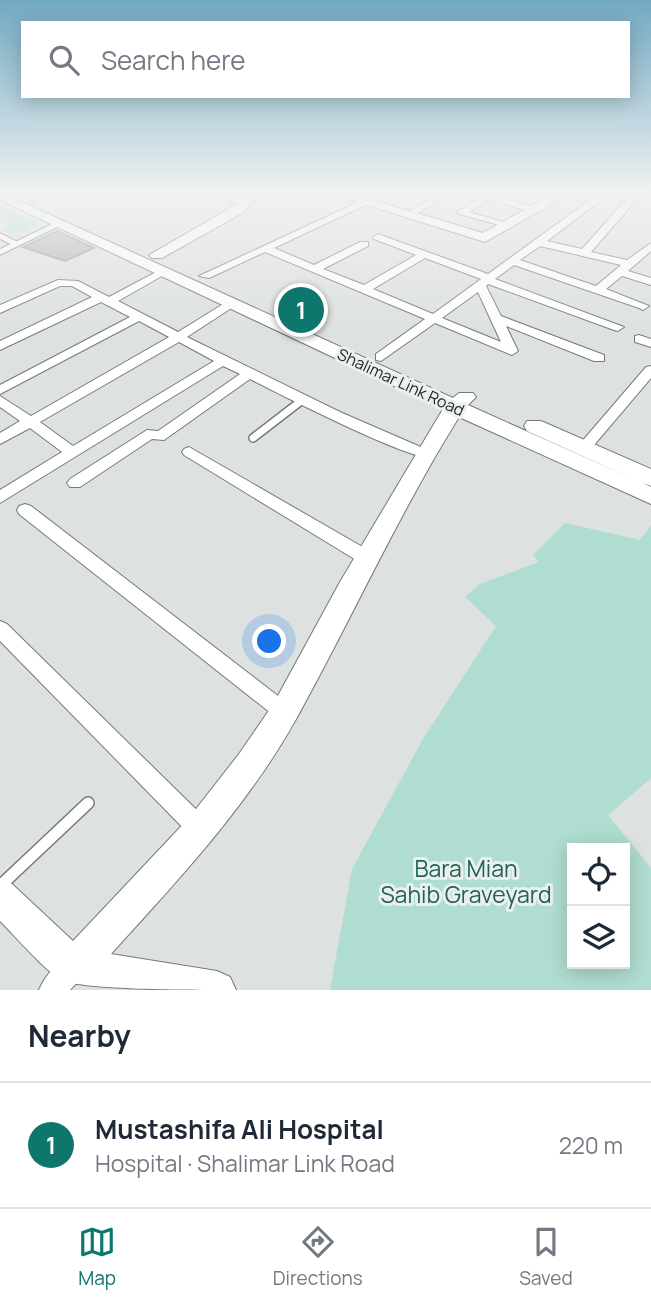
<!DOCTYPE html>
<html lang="en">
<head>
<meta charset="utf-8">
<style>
	:root { --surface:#fff; --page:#f6f6f7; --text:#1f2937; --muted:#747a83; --line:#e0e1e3; --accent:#0f766e }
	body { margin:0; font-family:Manrope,sans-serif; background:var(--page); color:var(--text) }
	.controls { position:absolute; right:21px; bottom:21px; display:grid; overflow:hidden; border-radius:0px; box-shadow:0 4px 18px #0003 }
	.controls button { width:63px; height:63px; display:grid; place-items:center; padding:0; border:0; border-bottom:2px solid var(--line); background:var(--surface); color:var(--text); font:35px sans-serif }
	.you { position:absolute; left:270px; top:642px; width:24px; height:24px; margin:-18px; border:5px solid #fff; border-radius:50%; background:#1a73e8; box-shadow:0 0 0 10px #1a73e833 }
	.badge { display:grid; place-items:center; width:46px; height:46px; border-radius:50%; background:var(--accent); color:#fff; font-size:23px; font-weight:700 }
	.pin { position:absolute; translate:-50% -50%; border:4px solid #fff; box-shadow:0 2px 7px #0006 }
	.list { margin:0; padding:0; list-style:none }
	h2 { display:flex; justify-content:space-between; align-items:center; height:91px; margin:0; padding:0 28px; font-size:30px }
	h2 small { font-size:23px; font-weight:400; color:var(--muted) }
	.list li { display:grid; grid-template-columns:46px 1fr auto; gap:21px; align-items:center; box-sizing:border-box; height:126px; padding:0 28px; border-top:2px solid var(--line) }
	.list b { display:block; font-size:26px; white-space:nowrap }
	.list p { margin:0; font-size:23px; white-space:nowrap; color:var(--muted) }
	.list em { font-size:23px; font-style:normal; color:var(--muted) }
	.icon { flex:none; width:38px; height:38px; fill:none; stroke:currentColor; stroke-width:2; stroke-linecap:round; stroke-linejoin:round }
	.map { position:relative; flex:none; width:651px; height:990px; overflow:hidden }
	.search { position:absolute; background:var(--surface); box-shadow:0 4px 18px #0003; left:21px; right:21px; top:21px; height:77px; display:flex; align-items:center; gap:18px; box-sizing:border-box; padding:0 24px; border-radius:0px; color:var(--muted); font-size:26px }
	.sheet { height:217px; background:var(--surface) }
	nav { display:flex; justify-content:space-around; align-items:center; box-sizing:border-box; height:98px; border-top:2px solid var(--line); background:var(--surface); font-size:19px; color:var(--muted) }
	nav a { display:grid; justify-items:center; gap:4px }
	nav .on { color:var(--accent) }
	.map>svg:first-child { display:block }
	.green { fill:#b0ddd1; fill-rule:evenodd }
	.building { fill:#b1b4b3; stroke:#979b9a; stroke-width:2 }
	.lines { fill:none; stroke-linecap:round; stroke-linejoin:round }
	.lane-far2-casing { stroke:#767978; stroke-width:7 }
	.lane-far1-casing { stroke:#767978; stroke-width:10 }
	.lane-casing { stroke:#767978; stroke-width:14 }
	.street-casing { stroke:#767978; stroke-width:2 }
	.secondary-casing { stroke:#767978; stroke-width:2 }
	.lane-far2 { stroke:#fff; stroke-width:5 }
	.lane-far1 { stroke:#fff; stroke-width:7 }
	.lane { stroke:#fff; stroke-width:11 }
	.street { fill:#fff; fill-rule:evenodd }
	.secondary { fill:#fff; fill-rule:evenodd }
	.labels { text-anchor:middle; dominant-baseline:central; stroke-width:6; stroke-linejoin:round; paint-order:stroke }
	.far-street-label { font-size:16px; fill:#242625; stroke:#ebefed }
	.near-park-label { font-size:23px; fill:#1f6456; stroke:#ebefed }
</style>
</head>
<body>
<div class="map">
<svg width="651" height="990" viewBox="0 0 651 990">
	<rect width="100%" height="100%" fill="#dde1e0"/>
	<!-- green -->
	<g class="green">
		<polygon points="0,205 40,223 26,232 6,233 4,230 10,222 0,216"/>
		<path d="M 565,523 L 640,540 L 651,525 L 651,778 L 608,815 L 651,868 L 651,990 L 330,990 L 352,869 L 423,739 L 496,626 L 465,597 L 480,584 L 539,562 L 533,555 ZM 572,848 L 625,848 L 625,964 L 572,964 Z"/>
	</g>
	<!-- building -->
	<polygon class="building" points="57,231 94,248 65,261 23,247"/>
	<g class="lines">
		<!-- lane-far2 casing -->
		<g class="lane-far2-casing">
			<g id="lane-far2">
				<polyline points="488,196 534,210"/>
				<polyline points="0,236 14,243"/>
				<polyline points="0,252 60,223"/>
			</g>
		</g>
		<!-- lane-far1 casing -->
		<g class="lane-far1-casing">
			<polyline id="lane-far1" points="253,438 301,401"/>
		</g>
		<!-- lane casing -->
		<g class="lane-casing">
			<polyline id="lane" points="0,886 88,803"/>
		</g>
		<!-- street casing -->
		<g class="street-casing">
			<g id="street">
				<polygon points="38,192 51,192 31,201 26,198"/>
				<polygon points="210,192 224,192 249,203 241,205"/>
				<path d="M 380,192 L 393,192 L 274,248 L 314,265 L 360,242 L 368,242 L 368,246 L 323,269 L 364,285 L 416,255 L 374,239 L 373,237 L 378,234 L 488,274 L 601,192 L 612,192 L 547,241 L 582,249 L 633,192 L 643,192 L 591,252 L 627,260 L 651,243 L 651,251 L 628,271 L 651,278 L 651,285 L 622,276 L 606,289 L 649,306 L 643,310 L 639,308 L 514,265 L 495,279 L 624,327 L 618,331 L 614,330 L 488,284 L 486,286 L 501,316 L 604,355 L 604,361 L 594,361 L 506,326 L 518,351 L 512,355 L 435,323 L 381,361 L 376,360 L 376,354 L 425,319 L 265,252 L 209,278 L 199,276 ZM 540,246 L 621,265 L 596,286 L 520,260 ZM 425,258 L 481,279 L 433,314 L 373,289 ZM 478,292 L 501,342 L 442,318 Z"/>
				<polygon points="440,192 452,192 412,217 404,215"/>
				<polygon points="488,192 500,192 469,212 510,224 510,228 456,213"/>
				<path d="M 160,270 L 169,272 L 118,301 L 178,332 L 228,301 L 236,301 L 236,305 L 187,337 L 340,412 L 430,451 L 432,454 L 430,457 C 413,462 275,392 250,379 L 164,440 L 152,439 L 80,487 L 70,487 L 67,483 L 70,479 L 147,430 L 158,431 L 240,374 L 223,366 L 0,503 L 0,490 L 62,452 L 30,428 L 0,444 L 0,433 L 20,421 L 0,407 L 0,396 L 31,416 L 169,337 L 139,321 L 0,394 L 0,385 L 130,317 L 101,302 L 0,350 L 0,341 L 92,297 L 72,286 L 60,286 L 0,313 L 0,305 L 58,280 L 78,281 L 109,297 ZM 179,342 L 214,361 L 73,446 L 40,422 Z"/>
				<polygon points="639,335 651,339 651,347 635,342 635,336"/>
				<polygon points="651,366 651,378 589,451 579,451 577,448 579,445 646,367"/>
				<polygon points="189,447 373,553 376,558 373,563 361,563 184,455 182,452 184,449"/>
				<polygon points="25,504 31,506 291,706 294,712 291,718 284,721 277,718 19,514 17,510 19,506"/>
				<polygon points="0,621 7,624 209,822 212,830 209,838 201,841 193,838 0,641"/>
				<path d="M 74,954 L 83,958 L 87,967 L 83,976 L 70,990 L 39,990 C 45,975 59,960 74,954 Z"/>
			</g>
		</g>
		<!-- secondary casing -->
		<g class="secondary-casing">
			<g id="secondary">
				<path d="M 0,192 L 453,398 L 459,393 L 473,393 L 476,397 L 468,405 L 638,481 L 527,431 L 524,426 L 527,421 L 541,421 L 651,469 L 651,486 L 643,483 L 651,487 L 651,504 L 459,417 C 398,515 351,620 295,721 C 246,808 178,880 111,954 L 217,971 L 230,977 L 236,990 C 198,990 92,990 63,981 C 45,971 16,937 0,921 L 0,878 L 12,884 L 73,941 L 189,818 L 239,754 L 274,703 L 340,582 L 443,409 L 0,200 Z"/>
				<polygon points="246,192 260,192 244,212 162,258 152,258 149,255 234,206"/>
				<polygon points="325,192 346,192 483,233 556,192 573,192 485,242"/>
			</g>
		</g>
		<!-- lane-far2 -->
		<use href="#lane-far2" class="lane-far2"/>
		<!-- lane-far1 -->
		<use href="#lane-far1" class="lane-far1"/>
		<!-- lane -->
		<use href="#lane" class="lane"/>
		<!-- street -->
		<use href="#street" class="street"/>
		<!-- secondary -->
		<use href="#secondary" class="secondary"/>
	</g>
	<!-- sky -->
	<linearGradient id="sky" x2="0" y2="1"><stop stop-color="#73a8c2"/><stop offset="0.58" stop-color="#f0f2f1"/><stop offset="1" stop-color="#f0f2f1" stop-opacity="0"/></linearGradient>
	<rect width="651" height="331" fill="url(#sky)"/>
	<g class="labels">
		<!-- far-street labels -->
		<g class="far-street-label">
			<text transform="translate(401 382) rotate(25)">Shalimar Link Road</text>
		</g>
		<!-- near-park labels -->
		<g class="near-park-label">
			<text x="466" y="868">Bara Mian<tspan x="466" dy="26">Sahib Graveyard</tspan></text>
		</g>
	</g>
</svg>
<div class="controls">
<button><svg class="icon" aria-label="locate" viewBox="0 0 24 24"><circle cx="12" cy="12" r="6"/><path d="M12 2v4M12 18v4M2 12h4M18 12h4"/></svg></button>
<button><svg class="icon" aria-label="layers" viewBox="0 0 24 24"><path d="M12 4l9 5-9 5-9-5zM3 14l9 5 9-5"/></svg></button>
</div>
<div class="you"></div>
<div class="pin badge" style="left:301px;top:310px">1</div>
<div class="search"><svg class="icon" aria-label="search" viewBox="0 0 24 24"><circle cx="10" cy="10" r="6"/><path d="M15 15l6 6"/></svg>Search here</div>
</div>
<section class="sheet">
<h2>Nearby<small></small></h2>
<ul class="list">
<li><span class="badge">1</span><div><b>Mustashifa Ali Hospital</b><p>Hospital · Shalimar Link Road</p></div><em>220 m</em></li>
</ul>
</section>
<nav>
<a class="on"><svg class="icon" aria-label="map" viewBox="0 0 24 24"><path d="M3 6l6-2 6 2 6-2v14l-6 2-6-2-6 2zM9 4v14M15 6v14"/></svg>Map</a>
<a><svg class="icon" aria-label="directions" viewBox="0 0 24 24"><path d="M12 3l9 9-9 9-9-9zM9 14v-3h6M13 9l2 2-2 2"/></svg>Directions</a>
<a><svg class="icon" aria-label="saved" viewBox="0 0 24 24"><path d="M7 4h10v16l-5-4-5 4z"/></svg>Saved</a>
</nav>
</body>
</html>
